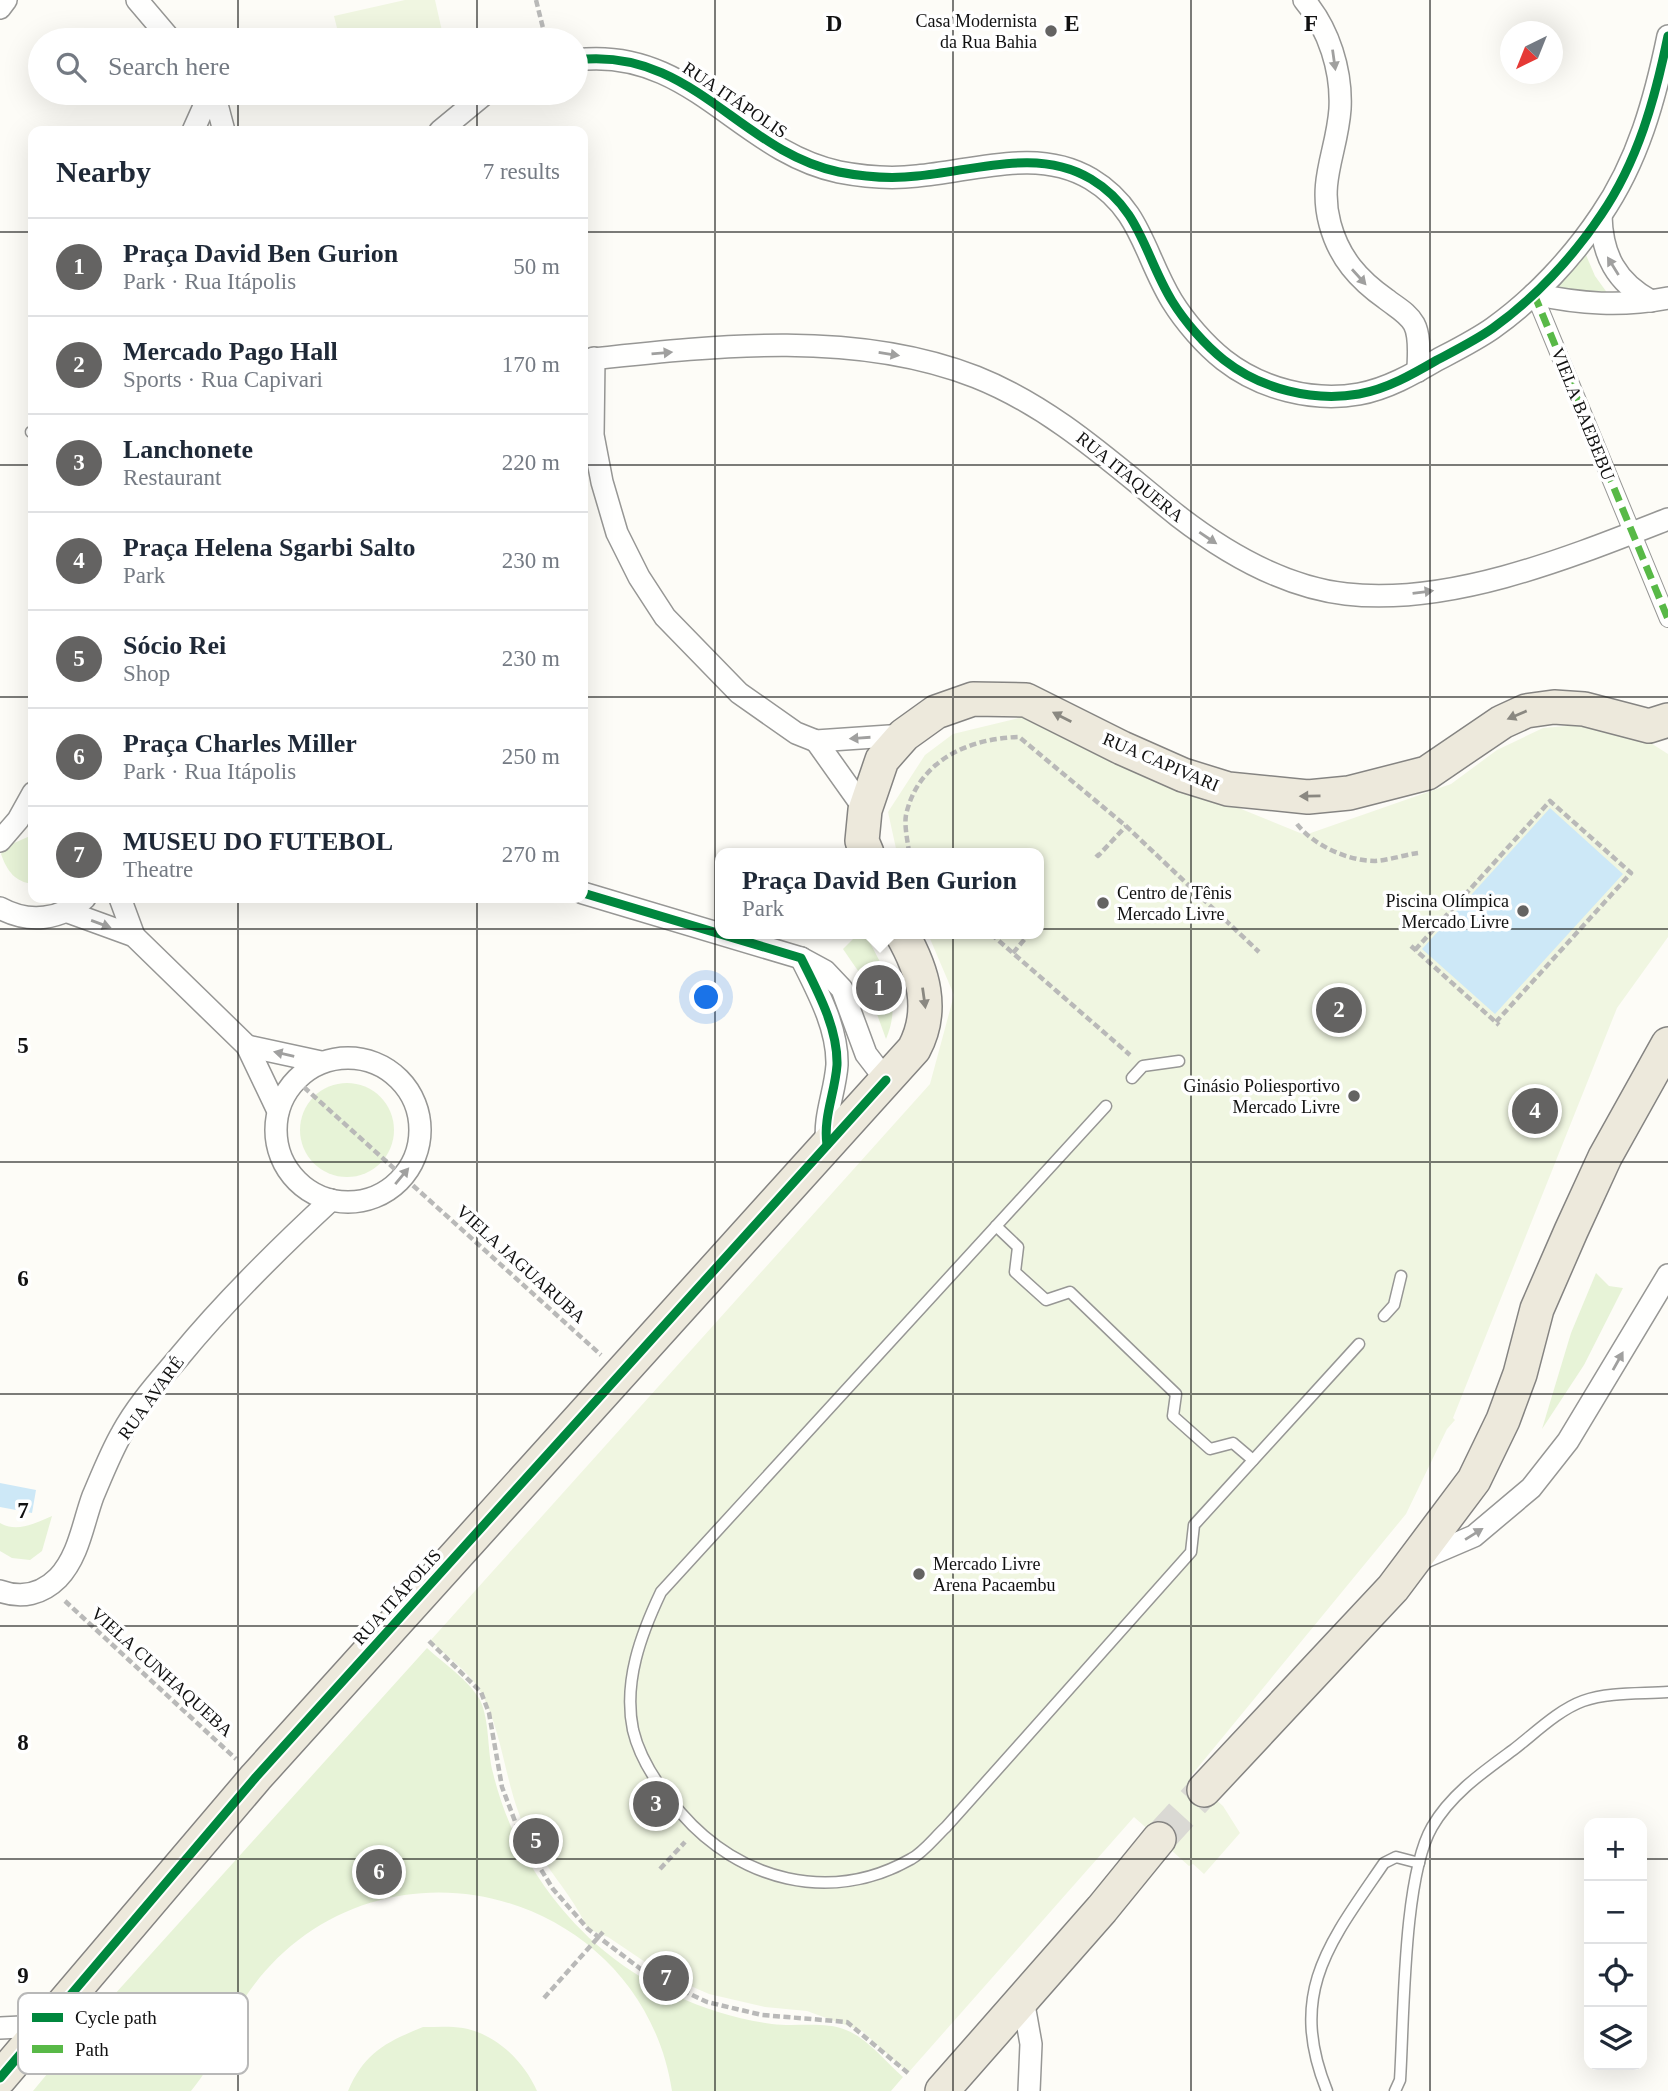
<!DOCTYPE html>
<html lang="en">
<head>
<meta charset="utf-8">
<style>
	:root { --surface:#fff; --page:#f2f2f3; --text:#1f2937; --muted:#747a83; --line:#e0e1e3; --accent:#646362 }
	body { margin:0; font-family:"Times New Roman",serif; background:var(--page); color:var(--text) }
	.controls { position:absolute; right:21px; bottom:21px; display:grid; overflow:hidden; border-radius:14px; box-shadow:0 7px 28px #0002 }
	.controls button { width:63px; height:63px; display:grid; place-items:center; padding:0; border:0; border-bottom:2px solid var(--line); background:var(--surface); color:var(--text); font:35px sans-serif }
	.compass { position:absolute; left:1500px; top:21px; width:63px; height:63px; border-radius:50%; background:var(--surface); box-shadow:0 7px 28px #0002; rotate:223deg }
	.you { position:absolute; left:707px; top:998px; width:24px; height:24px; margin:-18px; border:5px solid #fff; border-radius:50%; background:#1a73e8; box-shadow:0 0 0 10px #1a73e833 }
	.badge { display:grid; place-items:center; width:46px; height:46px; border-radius:50%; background:var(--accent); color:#fff; font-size:23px; font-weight:700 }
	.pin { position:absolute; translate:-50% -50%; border:4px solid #fff; box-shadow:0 2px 7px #0006 }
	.popup { position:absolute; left:715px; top:848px; width:329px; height:91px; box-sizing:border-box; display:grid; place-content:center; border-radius:14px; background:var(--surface); filter:drop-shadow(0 2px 5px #0005); font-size:23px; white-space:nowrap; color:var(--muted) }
	.popup b { font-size:26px; color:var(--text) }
	.popup::after { content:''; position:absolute; left:50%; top:100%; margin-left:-14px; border:14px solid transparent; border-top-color:var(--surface) }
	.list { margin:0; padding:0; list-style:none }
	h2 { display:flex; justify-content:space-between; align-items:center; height:91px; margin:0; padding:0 28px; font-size:30px }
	h2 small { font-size:23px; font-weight:400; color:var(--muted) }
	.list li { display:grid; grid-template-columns:46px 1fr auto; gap:21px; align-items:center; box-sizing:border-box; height:98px; padding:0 28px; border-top:2px solid var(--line) }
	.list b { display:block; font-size:26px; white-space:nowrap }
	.list p { margin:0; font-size:23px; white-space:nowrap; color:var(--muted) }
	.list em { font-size:23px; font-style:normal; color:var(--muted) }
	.icon { flex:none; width:38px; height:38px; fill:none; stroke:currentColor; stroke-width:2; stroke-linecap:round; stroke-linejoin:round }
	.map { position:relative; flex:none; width:1668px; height:2091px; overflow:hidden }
	.search { position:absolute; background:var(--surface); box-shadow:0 7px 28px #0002; left:28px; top:28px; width:560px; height:77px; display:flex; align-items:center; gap:18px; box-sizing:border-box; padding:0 24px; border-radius:38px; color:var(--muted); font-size:26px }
	.panel { position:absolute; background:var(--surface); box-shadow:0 7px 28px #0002; left:28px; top:126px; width:560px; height:777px; border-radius:14px }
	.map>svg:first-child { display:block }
	.park { fill:#e7f3d7 }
	.pitch { fill:#f0f6e1 }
	.water { fill:#cde8f7 }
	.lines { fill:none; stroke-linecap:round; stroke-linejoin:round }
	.primary-tunnel { stroke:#dad9d4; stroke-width:33; stroke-dasharray:33 17; stroke-linecap:butt }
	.service-casing { stroke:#979795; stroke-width:13 }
	.pedestrian-casing { stroke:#979795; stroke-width:18 }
	.minor-casing { stroke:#979795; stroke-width:24 }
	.primary-casing { stroke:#858482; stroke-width:36 }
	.path { stroke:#b9b9b8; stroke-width:4.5; stroke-dasharray:7 3.5; stroke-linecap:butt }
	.service { stroke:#fffffe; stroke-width:10 }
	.pedestrian { stroke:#fffffe; stroke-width:16 }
	.minor { stroke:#fffffe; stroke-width:21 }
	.primary { stroke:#ede9dc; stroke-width:33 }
	.quiet { stroke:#58b947; stroke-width:7; stroke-dasharray:14 7; stroke-linecap:butt }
	.cycleway-casing { stroke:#fff; stroke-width:13 }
	.cycleway { stroke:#00873e; stroke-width:9 }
	.oneway { fill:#a0a09f }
	.oneway2 { fill:#8a8881 }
	.grid { fill:none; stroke:#111; stroke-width:2; stroke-opacity:0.55 }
	.poi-dot { fill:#646362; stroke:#fff; stroke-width:2.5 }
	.labels { text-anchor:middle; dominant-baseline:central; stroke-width:7; stroke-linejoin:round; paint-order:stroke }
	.poi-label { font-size:18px; fill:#111; stroke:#fff; text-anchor:end }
	.street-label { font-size:18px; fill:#111; stroke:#fff }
	.key { fill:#fff; stroke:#b8b8b8; stroke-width:2 }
	.key-label { font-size:19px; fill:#111 }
	.grid-label { font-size:23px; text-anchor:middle; font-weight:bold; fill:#111; stroke:#fff; stroke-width:7; stroke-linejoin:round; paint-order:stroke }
</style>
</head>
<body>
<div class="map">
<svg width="1668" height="2091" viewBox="0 0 1668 2091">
	<rect width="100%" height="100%" fill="#fdfcf7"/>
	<!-- park -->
	<g class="park">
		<polygon points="1586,255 1595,276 1608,294 1557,287"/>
		<path d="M 33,809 L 33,884 C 15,882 7,871 1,854 L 5,847 L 30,836 Z"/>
		<path d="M 858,934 L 865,934 C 884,968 903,1000 886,1039 L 865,981 L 843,949 Z"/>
		<circle cx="347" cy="1130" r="47"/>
		<polygon points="1596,1273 1609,1286 1623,1288 1584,1365 1542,1429 1571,1333"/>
		<path d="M 52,1516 L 42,1551 L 30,1560 L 12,1558 L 0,1551 L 0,1523 C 17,1533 36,1523 52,1516 Z"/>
		<path d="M 427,1648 C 444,1664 469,1680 480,1700 C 490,1721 487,1751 493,1773 C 509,1839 545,1898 596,1944 C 645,1987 707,2015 772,2024 C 796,2027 825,2021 846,2030 C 867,2038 886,2062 903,2077 L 891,2091 L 672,2091 C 646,1919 446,1836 305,1935 C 276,1956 253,1982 235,2014 C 218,2044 214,2063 191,2091 L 33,2091 L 96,2015 Z"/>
		<path d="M 423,2027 C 436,2027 451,2026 463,2028 C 496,2034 524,2061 537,2091 L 348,2091 C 364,2053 386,2042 423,2027 Z"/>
	</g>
	<!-- pitch -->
	<g class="pitch">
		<polygon points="405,0 435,0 444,40 340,40 334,16"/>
		<path d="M 1023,717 L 1093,749 L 1305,835 L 1451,784 L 1497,750 L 1543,728 L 1579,725 L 1646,740 L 1668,754 L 1668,937 L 1617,1008 L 1453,1418 L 1455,1420 L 1447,1429 L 1406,1514 L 1190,1777 L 1223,1806 L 1240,1833 L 1204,1874 L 1193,1864 L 1189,1866 L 1134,1817 L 908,2073 L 862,2031 L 807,2011 L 765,2007 L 709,1994 L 663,1974 L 608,1937 L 588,1929 C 572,1894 543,1866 526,1830 C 504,1785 504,1732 479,1689 C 468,1671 445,1655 430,1641 L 930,1084 L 954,995 L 928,934 L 1038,934 L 1038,853 L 897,853 L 888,812 L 925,755 L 953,734 Z"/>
	</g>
	<!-- water -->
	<g class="water">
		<polygon points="1550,808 1623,874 1495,1014 1422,949"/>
		<polygon points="0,1483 36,1490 32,1513 0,1507"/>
	</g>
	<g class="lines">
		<!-- primary-tunnel -->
		<polyline class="primary-tunnel" points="1159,1839 1204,1790"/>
		<!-- service casing -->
		<g class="service-casing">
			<g id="service">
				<polyline points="31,432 33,433"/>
				<polyline points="1132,1078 1143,1066 1179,1061"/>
				<path d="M 1106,1106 L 661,1592 C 641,1634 623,1682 633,1730 C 640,1760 661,1790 681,1813 C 739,1880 830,1905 911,1859 C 924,1852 935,1837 946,1827 L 1191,1552 L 1194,1525 L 1359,1344"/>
				<polyline points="996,1226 1018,1247 1015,1272 1046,1300 1070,1292 1176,1394 1173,1416 1210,1449 1233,1443 1253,1460"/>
				<polyline points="1384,1316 1394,1305 1401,1276"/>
				<path d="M 1327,2091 C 1287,1992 1330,1942 1384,1863 L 1396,1857 L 1419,1863"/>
				<path d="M 1395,2091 L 1400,2080 C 1404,2018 1403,1877 1432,1827 C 1451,1794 1483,1772 1513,1750 C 1534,1734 1558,1710 1583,1701 C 1609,1692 1641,1694 1668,1692"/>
			</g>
		</g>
		<!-- pedestrian casing -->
		<g class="pedestrian-casing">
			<polyline id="pedestrian" points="1534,294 1668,619"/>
		</g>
		<!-- minor casing -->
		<g class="minor-casing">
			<g id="minor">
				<polyline points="137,0 171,40"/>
				<path d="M 1304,0 C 1329,29 1342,71 1340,109 C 1337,152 1318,180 1330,224 C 1339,258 1359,280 1386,299 C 1396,307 1408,313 1414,324 C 1421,337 1418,357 1418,371"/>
				<polyline points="0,8 6,0"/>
				<path d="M 576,60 C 691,46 739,151 839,172 C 865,177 891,179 917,176 C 974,171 1038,147 1091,179 C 1141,209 1144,255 1172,301 C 1185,322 1205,345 1224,360 C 1261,389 1313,402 1359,394 C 1387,389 1413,374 1437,360 C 1456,350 1476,340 1493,328 C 1534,299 1573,257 1601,215 C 1638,161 1655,99 1668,36"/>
				<polyline points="214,93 224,131"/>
				<polyline points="193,131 210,93"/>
				<polyline points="440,131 486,93"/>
				<path d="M 1601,216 C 1602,255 1616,282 1651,301"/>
				<path d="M 1534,294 C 1580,304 1622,307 1668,298"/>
				<polyline points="594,358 593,435 602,482 617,533 639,577 665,617 739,693 796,733 816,741 904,735"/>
				<path d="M 583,360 C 712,346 853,329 976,377 C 1054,408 1114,465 1178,516 C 1226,553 1284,587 1346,594 C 1451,606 1571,557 1668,519"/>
				<polyline points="816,741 865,810"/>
				<polyline points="0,841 18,820 33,793"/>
				<polyline points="583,893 801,958 825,971 842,989 866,1054 886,1080"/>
				<polyline points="120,898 134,936"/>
				<path d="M 0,908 C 29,924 61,920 85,898"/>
				<polyline points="68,912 134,936 247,1046 278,1111"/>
				<path d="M 801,958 C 817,990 838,1028 837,1065 C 835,1093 823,1117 827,1145"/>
				<polyline points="247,1046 321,1062"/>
				<circle cx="348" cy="1130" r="72"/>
				<polyline points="1418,1560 1474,1536 1531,1488 1568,1441 1668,1275"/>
				<path d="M 0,1591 C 22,1599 42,1594 58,1578 C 79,1556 83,1523 93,1496 C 102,1475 111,1452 122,1433 C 137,1405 160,1380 180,1356 C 226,1300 277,1250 331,1200"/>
				<polyline points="1023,1999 1031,2044 1029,2091"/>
				<polyline points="0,2028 42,2026"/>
			</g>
		</g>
		<!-- primary casing -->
		<g class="primary-casing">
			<g id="primary">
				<polyline points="867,853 862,841 865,810 882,760 904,735 936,712 973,699 1026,700 1122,748 1183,775 1228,789 1308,797 1349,793 1427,773 1502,722 1526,711 1554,707 1584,709 1649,726 1668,720"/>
				<polyline points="1204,1790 1393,1588 1474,1480 1503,1420 1520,1374 1537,1309 1571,1231 1605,1157 1668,1044"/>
				<path d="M 0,2078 L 256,1777 L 914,1049 C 935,1010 923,971 902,934"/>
				<polyline points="942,2091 1102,1909 1159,1839"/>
			</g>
		</g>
		<!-- path -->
		<g class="path">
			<polyline points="536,0 546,40"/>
			<path d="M 1297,824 C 1313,845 1348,861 1375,861 C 1389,860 1404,855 1418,853"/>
			<path d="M 909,853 C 908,842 904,826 906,815 C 918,760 970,738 1019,737 L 1126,826 L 1259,952"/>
			<polyline points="1096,854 1098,856 1126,826"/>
			<polyline points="1038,924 1039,919"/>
			<polyline points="991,934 1130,1055"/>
			<polyline points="1411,946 1499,1025"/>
			<polyline points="1415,950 1550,801 1631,873 1496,1022"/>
			<polyline points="1013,953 1029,934"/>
			<polyline points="296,1080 601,1355"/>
			<polyline points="65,1601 236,1759"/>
			<polyline points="429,1641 481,1692 489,1713 502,1787 521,1837 553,1889 588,1929 646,1973 707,2002 762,2015 847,2022 908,2073"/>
			<polyline points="660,1869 685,1842"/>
			<polyline points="544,1998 603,1932"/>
		</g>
		<!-- service -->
		<use href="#service" class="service"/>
		<!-- pedestrian -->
		<use href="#pedestrian" class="pedestrian"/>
		<!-- minor -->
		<use href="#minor" class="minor"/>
		<!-- primary -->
		<use href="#primary" class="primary"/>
		<!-- quiet -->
		<polyline class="quiet" points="1534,294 1668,619"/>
		<!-- cycleway casing -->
		<g class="cycleway-casing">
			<g id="cycleway">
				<path d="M 576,60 C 691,46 739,151 839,172 C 865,177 891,179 917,176 C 974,171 1038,147 1091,179 C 1141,209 1144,255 1172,301 C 1185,322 1205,345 1224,360 C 1261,389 1313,402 1359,394 C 1387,389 1413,374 1437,360 C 1456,350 1476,340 1493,328 C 1534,299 1573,257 1601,215 C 1638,161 1655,99 1668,36"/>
				<path d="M 583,893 L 801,958 C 817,990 838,1028 837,1065 C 835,1093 823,1117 827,1145"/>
				<polyline points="0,2078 256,1777 886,1080"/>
			</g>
		</g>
		<!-- cycleway -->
		<use href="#cycleway" class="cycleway"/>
	</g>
	<!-- one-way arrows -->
	<defs><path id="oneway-solid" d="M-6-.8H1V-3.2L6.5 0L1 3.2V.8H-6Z" transform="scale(1.75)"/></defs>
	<g class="oneway">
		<use href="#oneway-solid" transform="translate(1334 60) rotate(82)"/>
		<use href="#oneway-solid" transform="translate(1613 266) rotate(-122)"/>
		<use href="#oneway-solid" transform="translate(1359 277) rotate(48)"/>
		<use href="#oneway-solid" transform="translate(662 353) rotate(-5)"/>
		<use href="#oneway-solid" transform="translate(889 354) rotate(9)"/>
		<use href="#oneway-solid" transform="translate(1208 538) rotate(34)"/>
		<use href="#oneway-solid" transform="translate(1423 592) rotate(-7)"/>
		<use href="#oneway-solid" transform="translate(860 738) rotate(176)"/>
		<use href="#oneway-solid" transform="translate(101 924) rotate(20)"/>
		<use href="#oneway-solid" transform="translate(284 1054) rotate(-167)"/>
		<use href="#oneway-solid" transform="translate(402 1176) rotate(-50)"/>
		<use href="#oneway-solid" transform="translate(1618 1361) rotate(-61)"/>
		<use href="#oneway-solid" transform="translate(1474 1534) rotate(-32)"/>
	</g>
	<g class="oneway2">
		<use href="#oneway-solid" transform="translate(1517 715) rotate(157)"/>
		<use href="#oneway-solid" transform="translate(1062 717) rotate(-153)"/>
		<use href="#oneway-solid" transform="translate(1310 796) rotate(179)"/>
		<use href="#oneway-solid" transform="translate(924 998) rotate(82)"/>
	</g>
	<!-- grid -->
	<path class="grid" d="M 238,0 L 238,40M 477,0 L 477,40M 715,0 L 715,2091M 953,0 L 953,2091M 1191,0 L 1191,2091M 1430,0 L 1430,2091M 238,93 L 238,131M 477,93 L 477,131M 0,232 L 33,232M 583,232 L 1668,232M 0,465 L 33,465M 583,465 L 1668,465M 0,697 L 33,697M 583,697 L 1668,697M 238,898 L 238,2091M 477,898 L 477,2091M 0,929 L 1668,929M 0,1162 L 1668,1162M 0,1394 L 1668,1394M 0,1626 L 1668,1626M 0,1859 L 1589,1859M 1642,1859 L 1668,1859"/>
	<!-- markers -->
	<g class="poi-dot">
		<circle cx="1051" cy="31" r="7"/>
		<circle cx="1103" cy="903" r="7"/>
		<circle cx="1523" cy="911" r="7"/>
		<circle cx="1354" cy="1096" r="7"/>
		<circle cx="919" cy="1574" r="7"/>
	</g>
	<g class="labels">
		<!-- poi labels -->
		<g class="poi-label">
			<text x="1037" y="21">Casa Modernista<tspan x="1037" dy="21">da Rua Bahia</tspan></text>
			<text x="1117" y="893" text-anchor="start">Centro de Tênis<tspan x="1117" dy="21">Mercado Livre</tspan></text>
			<text x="1509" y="901">Piscina Olímpica<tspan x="1509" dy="21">Mercado Livre</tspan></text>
			<text x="1340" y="1086">Ginásio Poliesportivo<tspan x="1340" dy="21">Mercado Livre</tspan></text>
			<text x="933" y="1564" text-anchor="start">Mercado Livre<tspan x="933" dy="21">Arena Pacaembu</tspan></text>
		</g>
		<!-- street labels -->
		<g class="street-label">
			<text transform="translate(735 100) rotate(34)">RUA ITÁPOLIS</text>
			<text transform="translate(1583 414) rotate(68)">VIELA BAEBEBU</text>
			<text transform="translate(1130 477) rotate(39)">RUA ITAQUERA</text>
			<text transform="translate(1161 762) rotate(23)">RUA CAPIVARI</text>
			<text transform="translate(521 1264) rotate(42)">VIELA JAGUARUBA</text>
			<text transform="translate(151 1398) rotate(-54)">RUA AVARÉ</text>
			<text transform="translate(397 1597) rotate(-48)">RUA ITÁPOLIS</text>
			<text transform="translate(162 1672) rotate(42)">VIELA CUNHAQUEBA</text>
		</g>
	</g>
	<!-- legend -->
	<rect x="18" y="1993" width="230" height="81" rx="10" class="key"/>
	<rect x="32" y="2013" width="31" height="9" fill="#00873e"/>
	<rect x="32" y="2045" width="31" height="8" fill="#58b947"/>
	<g class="key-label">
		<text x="75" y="2024">Cycle path</text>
		<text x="75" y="2056">Path</text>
	</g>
	<g class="grid-label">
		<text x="834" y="31">D</text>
		<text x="1072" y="31">E</text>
		<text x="1311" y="31">F</text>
		<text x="23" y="1053">5</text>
		<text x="23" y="1286">6</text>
		<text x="23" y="1518">7</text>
		<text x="23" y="1750">8</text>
		<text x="23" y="1983">9</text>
	</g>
</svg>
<div class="controls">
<button>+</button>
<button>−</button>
<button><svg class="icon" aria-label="locate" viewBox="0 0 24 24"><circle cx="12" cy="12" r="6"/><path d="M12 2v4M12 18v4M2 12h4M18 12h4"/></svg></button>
<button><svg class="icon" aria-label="layers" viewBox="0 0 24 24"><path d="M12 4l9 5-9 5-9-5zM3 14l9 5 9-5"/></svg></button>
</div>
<svg class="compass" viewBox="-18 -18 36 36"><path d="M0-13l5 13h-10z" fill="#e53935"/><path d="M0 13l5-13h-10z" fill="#747a83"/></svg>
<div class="you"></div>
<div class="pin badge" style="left:879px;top:988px">1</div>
<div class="popup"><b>Praça David Ben Gurion</b>Park</div>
<div class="pin badge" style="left:1339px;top:1010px">2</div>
<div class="pin badge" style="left:656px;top:1804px">3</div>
<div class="pin badge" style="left:1535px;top:1111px">4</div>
<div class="pin badge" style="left:536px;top:1841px">5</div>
<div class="pin badge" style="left:379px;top:1872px">6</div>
<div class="pin badge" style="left:666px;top:1978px">7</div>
<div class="search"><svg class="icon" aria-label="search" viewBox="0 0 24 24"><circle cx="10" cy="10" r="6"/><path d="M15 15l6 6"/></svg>Search here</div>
<section class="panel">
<h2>Nearby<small>7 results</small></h2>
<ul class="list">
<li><span class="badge">1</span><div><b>Praça David Ben Gurion</b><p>Park · Rua Itápolis</p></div><em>50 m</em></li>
<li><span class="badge">2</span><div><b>Mercado Pago Hall</b><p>Sports · Rua Capivari</p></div><em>170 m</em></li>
<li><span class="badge">3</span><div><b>Lanchonete</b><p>Restaurant</p></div><em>220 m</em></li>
<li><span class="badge">4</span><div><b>Praça Helena Sgarbi Salto</b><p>Park</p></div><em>230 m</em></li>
<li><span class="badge">5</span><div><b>Sócio Rei</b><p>Shop</p></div><em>230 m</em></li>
<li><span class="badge">6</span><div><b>Praça Charles Miller</b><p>Park · Rua Itápolis</p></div><em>250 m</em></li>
<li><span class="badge">7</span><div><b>MUSEU DO FUTEBOL</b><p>Theatre</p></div><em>270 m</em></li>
</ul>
</section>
</div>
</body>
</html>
